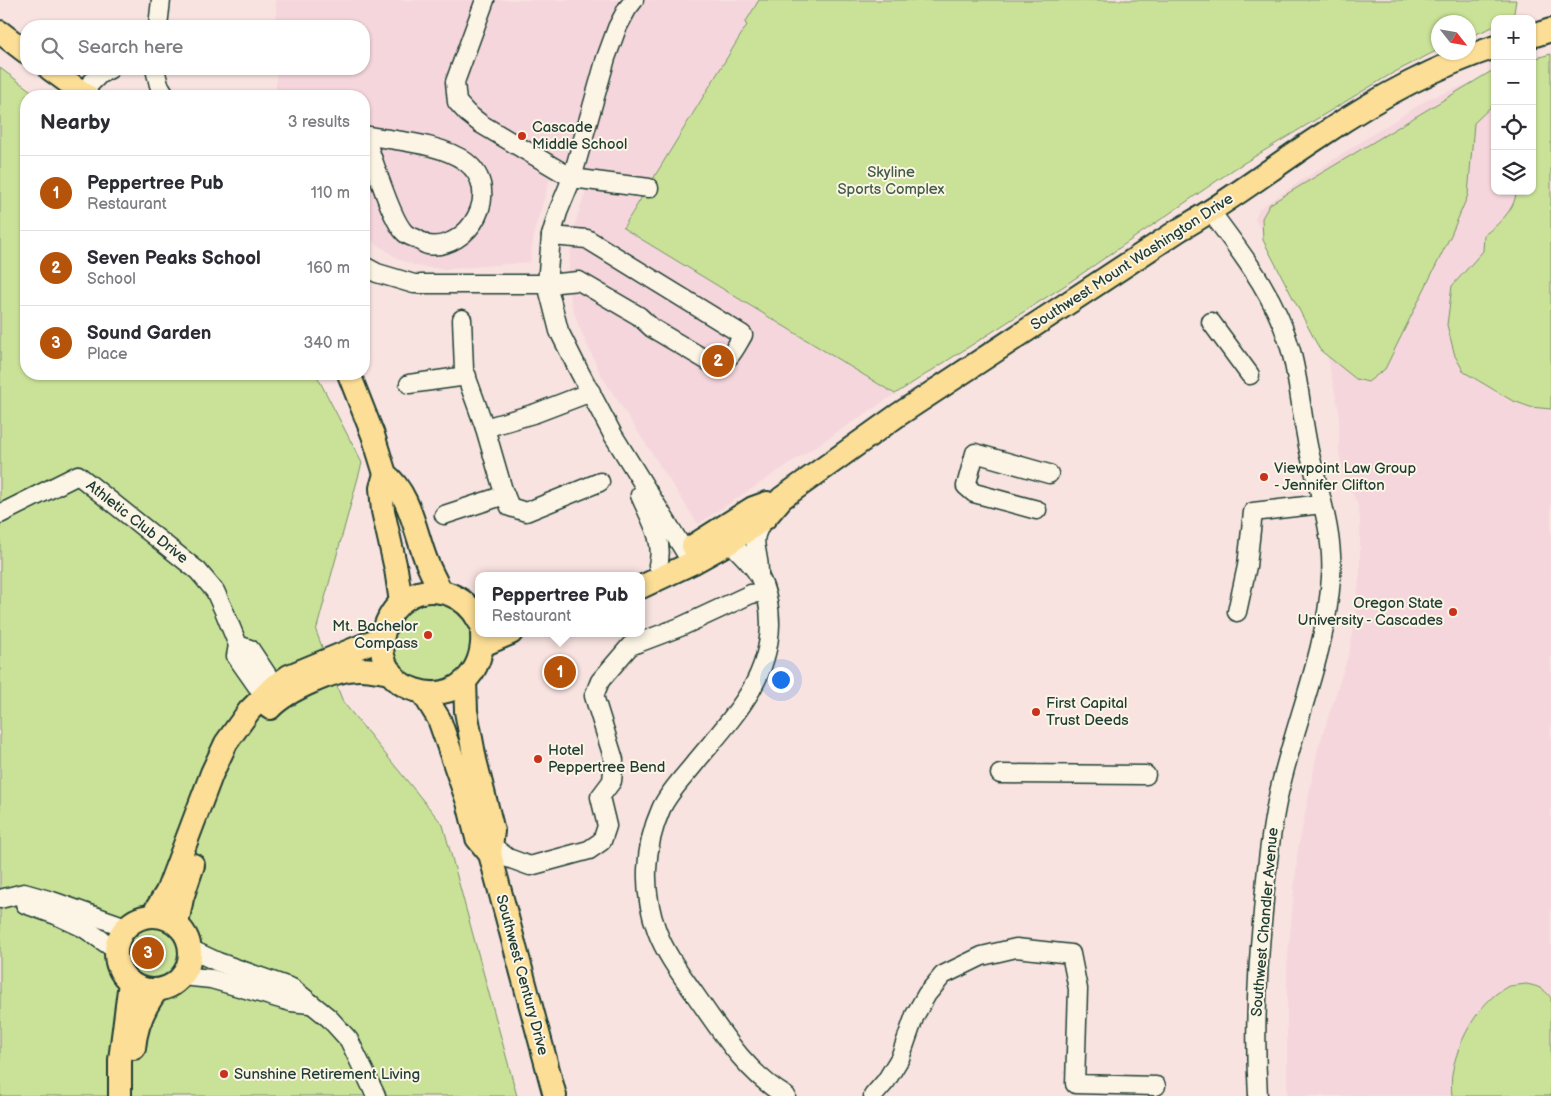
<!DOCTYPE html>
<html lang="en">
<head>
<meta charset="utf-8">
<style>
	:root { --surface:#fff; --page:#f7f7f7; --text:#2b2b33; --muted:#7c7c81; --line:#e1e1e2; --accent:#b45309 }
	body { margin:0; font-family:"Balsamiq Sans",sans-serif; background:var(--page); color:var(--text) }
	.controls { position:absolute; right:15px; top:15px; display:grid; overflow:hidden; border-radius:10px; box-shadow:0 1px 4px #0004 }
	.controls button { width:45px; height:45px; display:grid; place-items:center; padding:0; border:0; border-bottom:1px solid var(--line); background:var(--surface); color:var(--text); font:25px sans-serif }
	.compass { position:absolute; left:1431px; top:15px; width:45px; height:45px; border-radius:50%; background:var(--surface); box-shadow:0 1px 4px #0004; rotate:121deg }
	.you { position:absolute; left:780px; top:679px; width:18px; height:18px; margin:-12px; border:4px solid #fff; border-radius:50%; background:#1a73e8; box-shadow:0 0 0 8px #1a73e833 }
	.badge { display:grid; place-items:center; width:32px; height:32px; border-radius:50%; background:var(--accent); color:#fff; font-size:16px; font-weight:700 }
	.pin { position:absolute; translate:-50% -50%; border:2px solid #fff; box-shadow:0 1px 5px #0006 }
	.popup { position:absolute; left:475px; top:572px; width:170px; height:65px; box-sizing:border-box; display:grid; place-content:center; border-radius:10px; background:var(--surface); filter:drop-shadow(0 1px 4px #0005); font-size:16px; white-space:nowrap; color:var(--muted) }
	.popup b { font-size:19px; color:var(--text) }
	.popup::after { content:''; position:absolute; left:50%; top:100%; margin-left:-10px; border:10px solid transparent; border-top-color:var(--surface) }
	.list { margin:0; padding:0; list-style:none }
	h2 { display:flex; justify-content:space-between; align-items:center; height:65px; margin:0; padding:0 20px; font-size:21px }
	h2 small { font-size:16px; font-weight:400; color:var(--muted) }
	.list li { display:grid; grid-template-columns:32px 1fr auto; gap:15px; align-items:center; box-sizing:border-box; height:75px; padding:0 20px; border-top:1px solid var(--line) }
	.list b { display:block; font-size:19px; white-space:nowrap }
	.list p { margin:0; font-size:16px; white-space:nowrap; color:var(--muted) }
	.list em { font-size:16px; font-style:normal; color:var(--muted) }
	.icon { flex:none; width:28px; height:28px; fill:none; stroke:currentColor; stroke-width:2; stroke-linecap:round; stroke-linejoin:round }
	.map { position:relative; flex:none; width:1551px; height:1096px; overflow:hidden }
	.search { position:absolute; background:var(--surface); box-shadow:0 1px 4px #0004; left:20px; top:20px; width:350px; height:55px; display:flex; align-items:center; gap:12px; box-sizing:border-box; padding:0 18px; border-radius:20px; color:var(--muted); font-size:19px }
	.panel { position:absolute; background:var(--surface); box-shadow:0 1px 4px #0004; left:20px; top:90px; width:350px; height:290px; border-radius:20px }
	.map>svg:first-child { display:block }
	.built { fill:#f5d6dc }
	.green { fill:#cae298; stroke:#749066 }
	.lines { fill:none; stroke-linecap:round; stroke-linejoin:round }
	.minor-casing { stroke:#1f3d34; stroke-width:21 }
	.major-casing { stroke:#1f3d34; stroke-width:26 }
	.minor { stroke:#fcf5e5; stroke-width:18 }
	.major { stroke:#fcde96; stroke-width:22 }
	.poi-dot { fill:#c8321e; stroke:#fcf5e5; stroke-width:2 }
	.labels { text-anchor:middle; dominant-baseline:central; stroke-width:4; stroke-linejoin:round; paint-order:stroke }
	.poi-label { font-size:15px; fill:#1f3d34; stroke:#fcf5e5; text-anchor:start }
	.park-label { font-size:15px; fill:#415e48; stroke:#fcf5e5 }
	.street-label { font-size:15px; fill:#1f3d34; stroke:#fcf5e5 }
</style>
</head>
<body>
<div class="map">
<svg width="1551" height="1096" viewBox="0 0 1551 1096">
	<rect width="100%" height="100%" fill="#f8e3e0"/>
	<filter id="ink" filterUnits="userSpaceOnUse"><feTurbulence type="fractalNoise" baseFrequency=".02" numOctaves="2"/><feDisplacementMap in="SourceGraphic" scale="10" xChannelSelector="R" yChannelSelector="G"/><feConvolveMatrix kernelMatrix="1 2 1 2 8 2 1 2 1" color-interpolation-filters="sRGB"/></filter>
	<g filter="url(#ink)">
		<!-- built -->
		<g class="built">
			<polygon points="276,0 762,0 623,228 895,394 698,524 601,375 580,329 572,306 569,289 569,263 574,227 586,190 551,176 535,228 530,262 448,269 421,267 400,260 372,241 364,233 364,96 276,96 276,69 364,69 364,26 276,26"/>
			<polygon points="1551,57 1551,1096 1287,1096 1287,967 1298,849 1318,749 1350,650 1360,573 1360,517 1357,502 1345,480 1339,452 1339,411 1327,355 1304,298 1255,220 1259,209 1334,159 1430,98 1495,74 1495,191 1532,191"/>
		</g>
		<!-- green -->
		<g class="green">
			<polygon points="759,0 1516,0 1513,19 1495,19 1495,26 1469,37 1468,22 1438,22 1438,50 1391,74 1234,169 1064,286 895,394 623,228 747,25 745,23"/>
			<path d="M 1551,54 L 1551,409 L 1530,407 L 1511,400 L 1464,372 L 1455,356 L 1447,325 L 1452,286 L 1483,251 L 1484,235 C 1498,225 1516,209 1516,191 L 1532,191 L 1532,59 Z"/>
			<polygon points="0,68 38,96 26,96 26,374 316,374 362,463 316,631 343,702 443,825 517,1096 0,1096"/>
			<polygon points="1495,69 1495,103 1474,123 1468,195 1451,235 1385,369 1368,382 1356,379 1320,350 1263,240 1262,218 1270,204"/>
			<circle cx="432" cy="643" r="40"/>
			<path d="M 1526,984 C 1537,986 1544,988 1551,998 L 1551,1096 L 1452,1096 C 1451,1087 1451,1078 1453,1069 C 1458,1041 1482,996 1510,986 C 1515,985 1521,985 1526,984 Z"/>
		</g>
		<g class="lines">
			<!-- minor casing -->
			<g class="minor-casing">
				<g id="minor">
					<polyline points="485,0 455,82 457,102 467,113 481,124 572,178 649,188"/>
					<polyline points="634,0 627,9 617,28 606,58 572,178 558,212 551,236 547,284 559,331 579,371 613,435 692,563"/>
					<polyline points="158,26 161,0"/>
					<polyline points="155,69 159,85 166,96"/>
					<polyline points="82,92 100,74 110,69"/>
					<path d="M 364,135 C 394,141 441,143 466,162 C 504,191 469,251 428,245 C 424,244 419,240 415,238 C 412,237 407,235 405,233 C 391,220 376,166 368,146 L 364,142"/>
					<path d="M 1211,212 C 1243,255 1277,298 1291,351 C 1300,385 1302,421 1310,455 C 1320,495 1334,536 1331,578 C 1326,654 1294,723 1278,797 C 1270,835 1266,874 1263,912 C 1257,973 1254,1034 1258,1096"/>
					<path d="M 364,266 L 377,273 L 414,284 L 547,284 L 579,281 L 639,316 L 652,328 L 713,364 C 729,365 736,346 743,335 L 587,239 L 551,236"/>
					<polyline points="462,319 464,370 485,428"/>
					<polyline points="1211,322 1250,375"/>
					<polyline points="409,384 467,376"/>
					<polyline points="591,392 536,413 485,428 503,490 510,507 526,512 600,482"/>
					<path d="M 640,495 C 649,517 665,540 658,565"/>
					<polyline points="1037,510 974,493 966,486 975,453 1049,474"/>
					<polyline points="0,514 78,475 198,571 215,591 225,613 238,645 236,656 257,686 271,689 268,676 250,649 238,645"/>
					<polyline points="444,515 505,495"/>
					<path d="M 730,542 C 739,552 753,564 759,576 C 767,591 770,607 770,624 C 769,683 730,720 695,763 C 684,777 668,793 661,809 C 644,847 642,892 657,931 C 665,953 680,973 694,993 C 720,1030 746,1073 786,1096"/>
					<path d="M 759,574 C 760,548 747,544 764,519"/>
					<polyline points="1237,612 1247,566 1253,512 1322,504"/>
					<polyline points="1000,774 1146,775"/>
					<polyline points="491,845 508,858 530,866 589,850 602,841 607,826 600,797 612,781 614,760 594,696 600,681 630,646 680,627 751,594 765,592"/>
					<polyline points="0,899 24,893 52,901 126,927"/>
					<polyline points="25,904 56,915 84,928 116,950"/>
					<polyline points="190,949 218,962 292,988 329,1018 349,1040 376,1096"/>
					<polyline points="182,976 211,979 291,1002 310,1004"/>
					<polyline points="873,1096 886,1081 900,1058 915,1015 927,994 943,975 982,956 1016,948 1071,954 1078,989 1075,1084 1156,1086"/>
				</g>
			</g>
			<!-- major casing -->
			<g class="major-casing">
				<g id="major">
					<polyline points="0,32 26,52"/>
					<polyline points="1532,36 1551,30"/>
					<polyline points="50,69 87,96"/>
					<polyline points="349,374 373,435 385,474 381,488 383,511 396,569 401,602"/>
					<path d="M 385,474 C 410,493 415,532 426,560 C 430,571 436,581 441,592"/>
					<polyline points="693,546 753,508 767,503"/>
					<path d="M 641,587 L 692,563 L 730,542 L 764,519 L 782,498 L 898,415 L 1179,230 C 1229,202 1274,166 1322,135 C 1375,99 1434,67 1495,47"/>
					<path d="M 479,621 C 473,609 462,599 449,594 C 385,573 354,671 415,690 C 455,703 485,672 482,633"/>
					<polyline points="483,645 511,633"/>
					<polyline points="465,681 466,711 475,760 493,831 490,854"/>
					<polyline points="423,693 439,719 468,802 477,838 490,854 555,1096"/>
					<path d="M 270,708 C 286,691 336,668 361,669 C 371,669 382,672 392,673"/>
					<circle cx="153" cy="953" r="37"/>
					<polyline points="152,916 167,892 212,773 226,743 249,711 271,689 289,676 381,638"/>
					<polyline points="177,924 182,898 193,865"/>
					<path d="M 134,1048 C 136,1026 144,1007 157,990"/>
					<polyline points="120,1096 120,1060 130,982"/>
				</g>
			</g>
			<!-- minor -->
			<use href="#minor" class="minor"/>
			<!-- major -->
			<use href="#major" class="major"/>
		</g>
	</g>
	<!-- markers -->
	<g class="poi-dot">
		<circle cx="522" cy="136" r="5"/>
		<circle cx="1264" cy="477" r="5"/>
		<circle cx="1453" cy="612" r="5"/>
		<circle cx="428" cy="635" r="5"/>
		<circle cx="1036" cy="712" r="5"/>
		<circle cx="538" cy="759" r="5"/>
		<circle cx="224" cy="1074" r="5"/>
	</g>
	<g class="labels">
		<!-- poi labels -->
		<g class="poi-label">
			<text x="532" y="127">Cascade<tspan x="532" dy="17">Middle School</tspan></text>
			<text x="1274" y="468">Viewpoint Law Group<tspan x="1274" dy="17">- Jennifer Clifton</tspan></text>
			<text x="1443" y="603" text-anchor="end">Oregon State<tspan x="1443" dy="17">University - Cascades</tspan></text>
			<text x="418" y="626" text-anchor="end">Mt. Bachelor<tspan x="418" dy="17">Compass</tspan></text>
			<text x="1046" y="703">First Capital<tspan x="1046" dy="17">Trust Deeds</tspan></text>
			<text x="548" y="750">Hotel<tspan x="548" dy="17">Peppertree Bend</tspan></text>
			<text x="234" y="1074">Sunshine Retirement Living</text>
		</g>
		<!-- park labels -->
		<g class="park-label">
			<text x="891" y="172">Skyline<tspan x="891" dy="17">Sports Complex</tspan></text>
		</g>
		<!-- street labels -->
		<g class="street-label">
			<text transform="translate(1132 262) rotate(-33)">Southwest Mount Washington Drive</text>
			<text transform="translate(137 522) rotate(38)">Athletic Club Drive</text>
			<text transform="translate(1265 922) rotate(-85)">Southwest Chandler Avenue</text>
			<text transform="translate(522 975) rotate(75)">Southwest Century Drive</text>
		</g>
	</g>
</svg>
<div class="controls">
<button>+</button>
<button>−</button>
<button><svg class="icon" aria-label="locate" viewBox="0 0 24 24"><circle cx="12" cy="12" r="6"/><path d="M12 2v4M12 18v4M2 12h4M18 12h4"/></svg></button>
<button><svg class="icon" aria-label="layers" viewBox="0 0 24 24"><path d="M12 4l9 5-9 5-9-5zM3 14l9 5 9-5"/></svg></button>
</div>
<svg class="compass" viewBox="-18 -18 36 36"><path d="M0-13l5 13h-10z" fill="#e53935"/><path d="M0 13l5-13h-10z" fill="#7c7c81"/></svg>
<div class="you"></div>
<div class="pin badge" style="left:560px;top:672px">1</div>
<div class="popup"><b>Peppertree Pub</b>Restaurant</div>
<div class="pin badge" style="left:718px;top:361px">2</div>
<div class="pin badge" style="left:148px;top:953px">3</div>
<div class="search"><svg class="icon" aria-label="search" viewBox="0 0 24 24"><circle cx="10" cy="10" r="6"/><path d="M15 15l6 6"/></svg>Search here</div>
<section class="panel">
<h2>Nearby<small>3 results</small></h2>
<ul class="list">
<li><span class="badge">1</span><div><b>Peppertree Pub</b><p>Restaurant</p></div><em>110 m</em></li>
<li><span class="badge">2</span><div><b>Seven Peaks School</b><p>School</p></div><em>160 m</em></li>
<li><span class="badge">3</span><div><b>Sound Garden</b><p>Place</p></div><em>340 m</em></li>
</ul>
</section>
</div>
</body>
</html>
